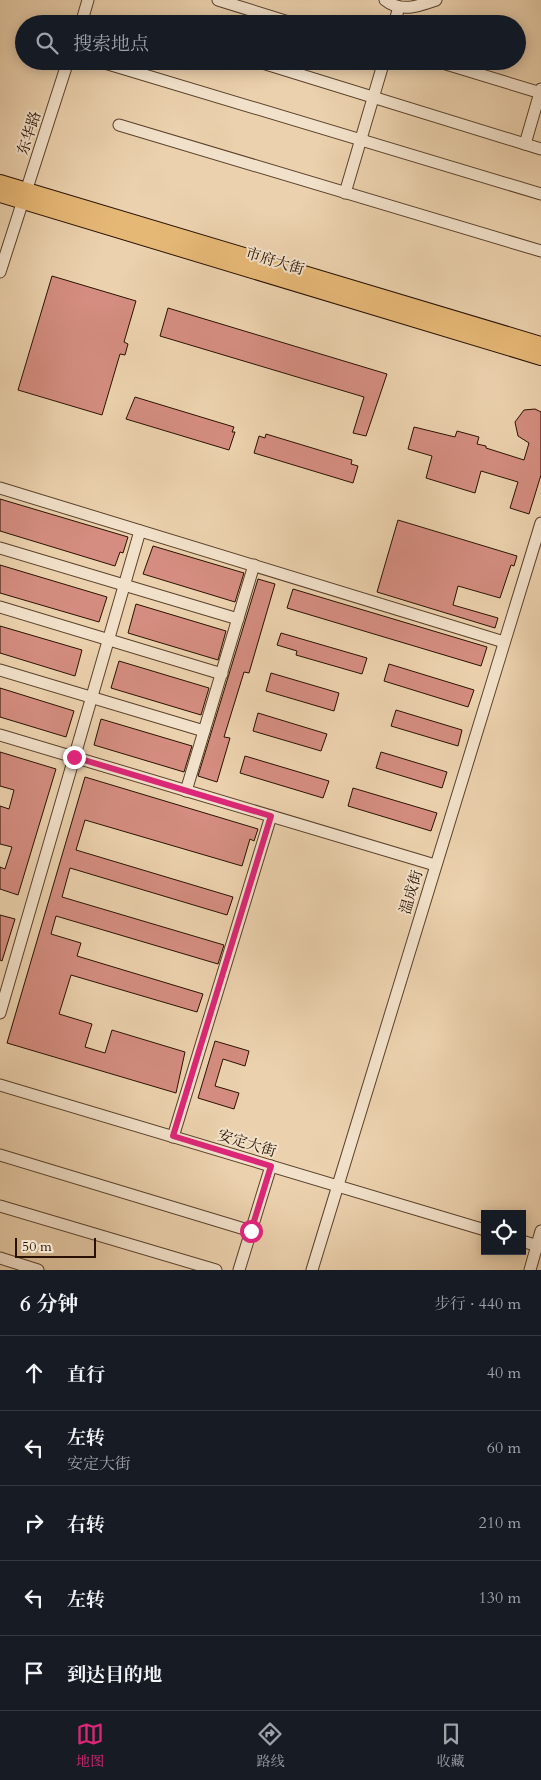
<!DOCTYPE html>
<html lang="zh">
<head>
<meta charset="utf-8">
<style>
	:root { --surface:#171b24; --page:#20242c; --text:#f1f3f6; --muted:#9ea1a6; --line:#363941; --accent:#db2777 }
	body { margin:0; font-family:Cardo,"Noto Serif SC",serif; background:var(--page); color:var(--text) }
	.controls { position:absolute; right:15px; bottom:15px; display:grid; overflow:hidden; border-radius:0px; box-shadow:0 2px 12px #0003 }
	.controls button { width:45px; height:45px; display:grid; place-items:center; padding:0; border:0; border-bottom:1px solid var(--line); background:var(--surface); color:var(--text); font:25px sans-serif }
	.scale { position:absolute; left:15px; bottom:12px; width:81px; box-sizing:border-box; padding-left:5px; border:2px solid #291100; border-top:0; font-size:14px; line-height:18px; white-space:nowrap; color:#291100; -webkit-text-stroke:4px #f2e1ca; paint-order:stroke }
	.stop { position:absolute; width:15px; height:15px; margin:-11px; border:4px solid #db2777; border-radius:50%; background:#fff }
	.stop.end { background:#db2777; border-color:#fff; box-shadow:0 1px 5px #0008 }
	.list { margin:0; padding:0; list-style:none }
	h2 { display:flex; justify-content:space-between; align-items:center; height:65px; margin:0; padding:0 20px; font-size:21px }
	h2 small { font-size:16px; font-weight:400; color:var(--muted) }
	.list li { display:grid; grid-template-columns:32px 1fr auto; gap:15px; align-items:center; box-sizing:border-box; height:75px; padding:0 20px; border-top:1px solid var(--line) }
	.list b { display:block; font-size:19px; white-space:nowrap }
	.list p { margin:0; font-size:16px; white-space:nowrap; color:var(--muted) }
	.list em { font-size:16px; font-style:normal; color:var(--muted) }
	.icon { flex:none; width:28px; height:28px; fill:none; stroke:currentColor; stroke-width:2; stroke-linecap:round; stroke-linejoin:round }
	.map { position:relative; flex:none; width:541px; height:1270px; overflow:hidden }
	.search { position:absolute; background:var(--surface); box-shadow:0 2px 12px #0003; left:15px; right:15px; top:15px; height:55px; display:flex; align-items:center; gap:12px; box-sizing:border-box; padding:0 18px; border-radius:28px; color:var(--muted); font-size:19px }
	.sheet { height:440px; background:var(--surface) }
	nav { display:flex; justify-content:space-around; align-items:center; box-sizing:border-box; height:70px; border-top:1px solid var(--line); background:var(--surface); font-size:14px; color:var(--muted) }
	nav a { display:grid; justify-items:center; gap:2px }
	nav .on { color:var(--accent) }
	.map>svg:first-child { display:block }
	.building { fill:#d48d80; stroke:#291100 }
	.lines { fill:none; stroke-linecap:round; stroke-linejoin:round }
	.minor-casing { stroke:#5a412b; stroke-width:13 }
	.major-casing { stroke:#291100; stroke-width:16 }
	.minor { stroke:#f2e1ca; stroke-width:11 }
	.major { stroke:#e6b876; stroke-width:14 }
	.route { stroke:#db2777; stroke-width:6 }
	.labels { text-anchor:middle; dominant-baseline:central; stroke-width:4; stroke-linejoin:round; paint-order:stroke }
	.street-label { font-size:15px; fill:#291100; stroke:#f2e1ca }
</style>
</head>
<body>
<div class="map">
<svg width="541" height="1270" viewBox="0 0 541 1270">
	<rect width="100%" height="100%" fill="#ebd1ad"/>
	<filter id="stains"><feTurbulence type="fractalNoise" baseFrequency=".004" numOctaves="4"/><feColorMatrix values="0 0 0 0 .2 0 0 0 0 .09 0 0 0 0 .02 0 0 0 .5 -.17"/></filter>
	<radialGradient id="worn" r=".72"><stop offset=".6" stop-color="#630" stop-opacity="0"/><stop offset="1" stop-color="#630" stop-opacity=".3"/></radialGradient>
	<!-- building -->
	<g class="building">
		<polygon points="52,276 136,301 124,342 128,344 125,355 120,354 102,415 18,390"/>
		<polygon points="168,308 387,374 366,436 353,433 364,397 160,336"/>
		<polygon points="135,397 234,427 232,432 235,432 229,450 126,419"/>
		<polygon points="535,409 541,412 541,475 529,514 510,508 518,482 481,471 475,493 426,478 432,456 408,449 414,427 455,437 457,431 479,437 477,444 486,446 486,448 524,460 529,443 518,436 515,422 524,410"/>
		<polygon points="266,434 352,460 351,464 358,466 353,483 254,453 259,436 265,438"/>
		<polygon points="0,499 128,537 123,553 120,552 115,566 0,531"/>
		<polygon points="398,520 517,556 514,566 511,565 500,598 458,586 453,605 498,618 495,628 377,592"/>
		<polygon points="153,546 244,573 235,602 143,574"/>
		<polygon points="0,565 107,597 99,622 0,593"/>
		<polygon points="258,579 275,584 249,673 244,672 224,737 230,738 217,782 198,776"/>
		<polygon points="293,589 487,647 481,666 287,608"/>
		<polygon points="136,604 226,631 218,660 128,633"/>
		<polygon points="0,626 82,650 75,676 0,653"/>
		<polygon points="281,633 367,658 362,674 296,655 297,651 277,645"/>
		<polygon points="119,661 209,688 201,715 111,688"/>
		<polygon points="389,664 474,690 468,707 384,681"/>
		<polygon points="271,673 339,693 334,711 266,691"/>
		<polygon points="0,688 74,711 66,737 0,717"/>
		<polygon points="396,710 462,730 458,746 391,726"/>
		<polygon points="258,713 327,734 321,751 253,731"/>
		<polygon points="101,719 192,746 184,772 94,745"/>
		<polygon points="0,752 56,769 18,895 0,889 0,867 5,869 12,847 0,844 0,806 9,809 14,790 0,786"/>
		<polygon points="381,752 447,772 442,788 376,768"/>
		<polygon points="245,756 329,781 323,798 240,773"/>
		<polygon points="85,777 258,829 254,841 250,839 242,866 85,820 76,850 233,897 227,915 70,868 62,897 224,945 218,964 56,916 51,934 81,943 77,956 203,994 197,1012 71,975 59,1014 92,1024 85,1047 105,1053 112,1030 185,1052 176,1093 7,1043"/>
		<polygon points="353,788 437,813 431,831 348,806"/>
		<polygon points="0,915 15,919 2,961 0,960"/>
		<polygon points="215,1041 249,1051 245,1066 223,1059 215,1086 239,1093 234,1109 198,1098"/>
	</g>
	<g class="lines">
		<!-- minor casing -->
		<g class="minor-casing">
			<g id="minor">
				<polyline points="218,0 295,24"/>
				<path d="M 385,0 C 401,13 419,6 436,0"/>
				<polyline points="131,22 136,24"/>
				<polyline points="81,24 88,0"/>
				<polyline points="394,24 399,7"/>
				<polyline points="98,61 541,194"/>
				<polyline points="256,61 541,149"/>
				<polyline points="436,61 541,93"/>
				<polyline points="119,125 541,251"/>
				<polyline points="525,144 541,89"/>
				<polyline points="345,193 384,61"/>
				<polyline points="0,272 68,61"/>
				<polyline points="0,488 504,642"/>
				<polyline points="0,548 238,619"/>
				<polyline points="0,607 222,674"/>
				<polyline points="0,670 204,731"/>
				<polyline points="0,735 435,865"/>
				<polyline points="186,791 254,565"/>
				<polyline points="0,1013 140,531"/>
				<polyline points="0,1085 485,1230"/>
				<polyline points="173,1137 271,816"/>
				<polyline points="0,1155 251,1231"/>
				<polyline points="0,1206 216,1270"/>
				<polyline points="522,1241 541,1247"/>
				<polyline points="0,1258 38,1270"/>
				<polyline points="239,1270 271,1166"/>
				<polyline points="312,1270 541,523"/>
				<polyline points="530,1270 541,1231"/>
			</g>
		</g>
		<!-- major casing -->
		<g class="major-casing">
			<g id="major">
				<polyline points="0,182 541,344"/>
				<polyline points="0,195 541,358"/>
			</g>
		</g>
		<!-- minor -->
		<use href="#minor" class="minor"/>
		<!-- major -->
		<use href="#major" class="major"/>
	</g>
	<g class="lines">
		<!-- route -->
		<polyline class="route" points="74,757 271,816 173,1136 271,1166 251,1231"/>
	</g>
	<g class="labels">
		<!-- street labels -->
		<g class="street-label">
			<text transform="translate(29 133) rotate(-72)">东华路</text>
			<text transform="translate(275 261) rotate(17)">市府大街</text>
			<text transform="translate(411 892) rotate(-73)">温成街</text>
			<text transform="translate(247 1143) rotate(17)">安定大街</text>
		</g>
	</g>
	<rect width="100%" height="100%" filter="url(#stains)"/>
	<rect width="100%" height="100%" fill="url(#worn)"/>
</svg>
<div class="controls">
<button><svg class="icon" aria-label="locate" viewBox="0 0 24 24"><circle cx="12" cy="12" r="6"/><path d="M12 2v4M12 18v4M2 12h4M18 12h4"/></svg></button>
</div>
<div class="scale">50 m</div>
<div class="stop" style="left:251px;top:1231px"></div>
<div class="stop end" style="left:74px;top:757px"></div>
<div class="search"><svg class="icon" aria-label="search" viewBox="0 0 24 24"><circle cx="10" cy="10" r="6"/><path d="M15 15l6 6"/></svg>搜索地点</div>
</div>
<section class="sheet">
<h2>6 分钟<small>步行 · 440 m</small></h2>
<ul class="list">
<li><svg class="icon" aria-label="ahead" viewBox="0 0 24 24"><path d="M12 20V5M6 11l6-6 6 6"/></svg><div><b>直行</b></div><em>40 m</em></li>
<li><svg class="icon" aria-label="left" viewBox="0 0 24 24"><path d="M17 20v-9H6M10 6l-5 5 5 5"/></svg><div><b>左转</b><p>安定大街</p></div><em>60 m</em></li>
<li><svg class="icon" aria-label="right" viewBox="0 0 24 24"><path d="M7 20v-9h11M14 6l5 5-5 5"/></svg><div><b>右转</b></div><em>210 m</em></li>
<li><svg class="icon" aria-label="left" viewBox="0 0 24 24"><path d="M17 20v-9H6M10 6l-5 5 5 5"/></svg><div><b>左转</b></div><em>130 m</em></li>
<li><svg class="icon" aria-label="arrive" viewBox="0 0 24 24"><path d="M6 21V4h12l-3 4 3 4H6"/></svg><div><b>到达目的地</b></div></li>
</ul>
</section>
<nav>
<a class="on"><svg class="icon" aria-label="map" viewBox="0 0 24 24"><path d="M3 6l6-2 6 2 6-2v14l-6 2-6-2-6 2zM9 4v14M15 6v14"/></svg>地图</a>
<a><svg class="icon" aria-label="directions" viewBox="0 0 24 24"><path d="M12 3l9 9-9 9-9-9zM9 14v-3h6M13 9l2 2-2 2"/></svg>路线</a>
<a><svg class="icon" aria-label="saved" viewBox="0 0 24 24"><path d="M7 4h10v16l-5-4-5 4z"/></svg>收藏</a>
</nav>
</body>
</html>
